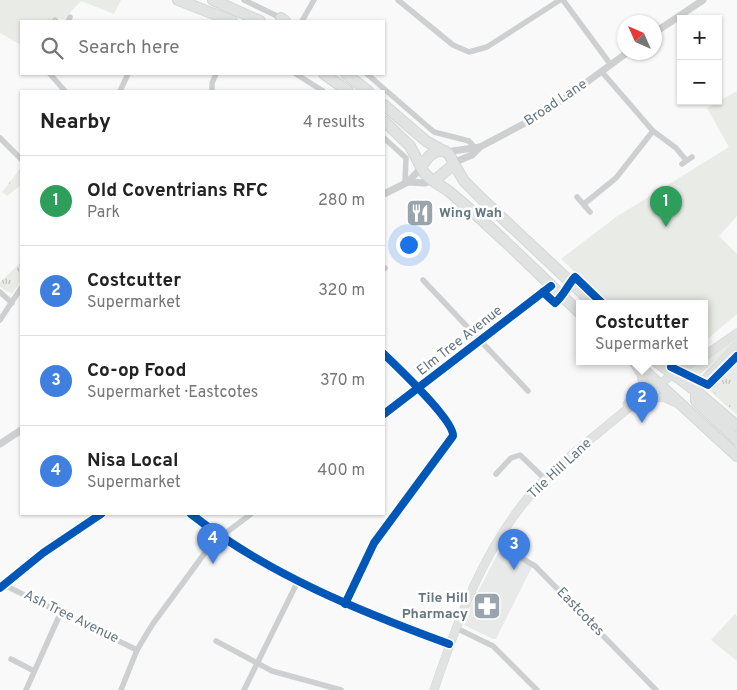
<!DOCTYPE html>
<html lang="en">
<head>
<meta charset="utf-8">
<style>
	:root { --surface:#fff; --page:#f2f2f2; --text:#222; --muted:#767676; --line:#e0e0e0; --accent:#0b8043 }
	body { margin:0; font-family:Overpass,sans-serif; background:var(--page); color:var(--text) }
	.controls { position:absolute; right:15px; top:15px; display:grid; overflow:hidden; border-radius:0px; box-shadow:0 1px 4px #0004 }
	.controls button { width:45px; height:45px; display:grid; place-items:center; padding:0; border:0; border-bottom:1px solid var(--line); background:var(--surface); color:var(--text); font:25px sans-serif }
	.compass { position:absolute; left:617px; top:15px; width:45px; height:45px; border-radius:50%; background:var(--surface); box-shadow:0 1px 4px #0004; rotate:315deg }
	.you { position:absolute; left:408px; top:244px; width:18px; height:18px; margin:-12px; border:4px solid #fff; border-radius:50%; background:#1a73e8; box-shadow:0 0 0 8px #1a73e833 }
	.badge { display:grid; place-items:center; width:32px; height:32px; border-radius:50%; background:var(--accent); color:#fff; font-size:16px; font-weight:700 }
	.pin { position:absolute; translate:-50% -41px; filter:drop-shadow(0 1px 2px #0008) }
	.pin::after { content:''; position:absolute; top:26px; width:18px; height:15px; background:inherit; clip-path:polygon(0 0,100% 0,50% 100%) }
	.popup { position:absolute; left:576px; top:300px; width:132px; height:65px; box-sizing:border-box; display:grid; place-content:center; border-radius:0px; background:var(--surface); filter:drop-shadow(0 1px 4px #0005); font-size:16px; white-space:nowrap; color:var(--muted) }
	.popup b { font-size:19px; color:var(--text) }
	.popup::after { content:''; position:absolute; left:50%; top:100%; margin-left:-10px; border:10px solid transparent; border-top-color:var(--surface) }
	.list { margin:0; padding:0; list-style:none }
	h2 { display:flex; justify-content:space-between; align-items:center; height:65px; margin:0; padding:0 20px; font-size:21px }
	h2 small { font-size:16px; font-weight:400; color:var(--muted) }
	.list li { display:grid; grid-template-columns:32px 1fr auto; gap:15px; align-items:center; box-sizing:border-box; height:90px; padding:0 20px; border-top:1px solid var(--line) }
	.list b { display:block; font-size:19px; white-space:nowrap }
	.list p { margin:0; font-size:16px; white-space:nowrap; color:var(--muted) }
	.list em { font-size:16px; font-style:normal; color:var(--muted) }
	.icon { flex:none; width:28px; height:28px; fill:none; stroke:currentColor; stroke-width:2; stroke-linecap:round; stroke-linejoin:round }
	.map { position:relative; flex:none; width:737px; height:690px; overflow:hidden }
	.search { position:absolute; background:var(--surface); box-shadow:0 1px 4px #0004; left:20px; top:20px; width:365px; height:55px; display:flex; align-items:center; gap:12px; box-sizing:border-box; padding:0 18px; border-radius:0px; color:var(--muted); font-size:19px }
	.panel { position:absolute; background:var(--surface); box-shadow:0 1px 4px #0004; left:20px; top:90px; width:365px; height:425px; border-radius:0px }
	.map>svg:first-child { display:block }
	.built { fill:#e8e9e9 }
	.grass { fill:url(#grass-tufts) }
	.park { fill:#e8ebe6 }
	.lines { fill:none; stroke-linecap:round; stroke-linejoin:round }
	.secondary-casing { stroke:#d5d6d7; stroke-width:9 }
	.trunk-casing { stroke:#d5d6d6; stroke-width:12 }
	.minor { stroke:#cecfd0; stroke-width:5.5 }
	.tertiary { stroke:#cecfd0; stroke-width:7 }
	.secondary { stroke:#e1e2e2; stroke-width:8 }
	.trunk { stroke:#e1e2e2; stroke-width:10 }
	.cycleway-casing { stroke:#fff; stroke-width:11 }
	.cycleway { stroke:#0057b8; stroke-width:8 }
	.labels { text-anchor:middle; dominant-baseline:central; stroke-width:5; stroke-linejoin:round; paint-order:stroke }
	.street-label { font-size:14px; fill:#657683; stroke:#fff }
	.poi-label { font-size:14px; font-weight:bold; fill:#657683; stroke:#fff; text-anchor:start }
</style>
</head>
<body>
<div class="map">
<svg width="737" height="690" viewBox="0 0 737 690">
	<defs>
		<pattern id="grass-tufts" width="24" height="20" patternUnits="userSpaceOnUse" patternTransform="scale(1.25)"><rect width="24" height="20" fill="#e8ebe6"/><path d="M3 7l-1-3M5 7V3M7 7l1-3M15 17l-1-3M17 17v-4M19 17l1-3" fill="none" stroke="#c0c3c0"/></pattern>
	</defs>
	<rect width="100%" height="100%" fill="#f9f9f9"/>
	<!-- built -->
	<g class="built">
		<polygon points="737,359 737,415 708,389"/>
		<polygon points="503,550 532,567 496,639 493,639 464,625 471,605 498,553"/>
	</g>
	<!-- grass -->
	<g class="grass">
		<polygon points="21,168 21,185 7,196 2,192"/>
		<polygon points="21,262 21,282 12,294 0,287 0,282"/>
		<polygon points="737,339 737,342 698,376 687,372"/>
		<polygon points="724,370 737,383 737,414 709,388"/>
	</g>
	<!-- park -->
	<g class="park">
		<polygon points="0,0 121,0 114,14 81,1 64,19 56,18 53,21 21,21 21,45 0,33"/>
		<polygon points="737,91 737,216 719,236 737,254 737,314 705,341 704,304 610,304 561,259 616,217 729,147 707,108"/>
		<polygon points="735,614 737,616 737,661 711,640"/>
	</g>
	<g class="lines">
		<!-- secondary casing -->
		<g class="secondary-casing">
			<g id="secondary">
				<polyline points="704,356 737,333"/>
				<polyline points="670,362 690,363"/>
				<polyline points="696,391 702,382 737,345"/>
				<polyline points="639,400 663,397 676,403"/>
				<polyline points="627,404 643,384 641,374 636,366"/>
				<path d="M 434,690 C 459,616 488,536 545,479 C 566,458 591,439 614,420 C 640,399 664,378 694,362"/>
			</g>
		</g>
		<!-- trunk casing -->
		<g class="trunk-casing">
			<g id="trunk">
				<polyline points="178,0 232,21"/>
				<polyline points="213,0 260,21"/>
				<polyline points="281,18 285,21"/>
				<polyline points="324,74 348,91"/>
				<polyline points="346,74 368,91"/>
				<polyline points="384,105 426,141 449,154 454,164 434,181"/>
				<polyline points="384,121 410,146 421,167"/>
				<path d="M 445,151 C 433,149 427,158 421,167 C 426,180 442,185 452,194 C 497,231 537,273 580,313"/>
				<polyline points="454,164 464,181 482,199 594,304"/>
				<polyline points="635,362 737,456"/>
				<polyline points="657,362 696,391 737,426"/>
				<polyline points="696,391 696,401 737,440"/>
			</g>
		</g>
		<!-- minor -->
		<g class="minor">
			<polyline points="244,0 281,18"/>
			<polyline points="398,0 453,45 469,52 487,47 560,0"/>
			<polyline points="563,0 611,65"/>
			<polyline points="55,20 56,21"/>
			<polyline points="68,21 70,17"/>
			<polyline points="302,21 314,0"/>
			<polyline points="50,74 65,91"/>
			<polyline points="296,74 323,91"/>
			<polyline points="367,74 434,132 469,141 475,148"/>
			<polyline points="120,91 128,74"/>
			<polyline points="212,91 212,83 216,74"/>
			<polyline points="653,131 676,148 686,160"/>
			<polyline points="0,138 21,159"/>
			<polyline points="384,138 406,158 405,183"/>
			<polyline points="682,164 692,157"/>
			<polyline points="577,197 590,212"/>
			<polyline points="584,204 616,178 653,131 602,72"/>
			<polyline points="384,269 385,268"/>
			<polyline points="423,280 528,391"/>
			<polyline points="0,292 12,303"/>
			<polyline points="0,320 21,288"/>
			<polyline points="384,414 551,286"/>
			<polyline points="496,474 511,458 520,455 545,479"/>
			<path d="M 191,514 C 267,574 359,611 449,644"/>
			<polyline points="222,538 227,532 251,514"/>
			<polyline points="497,544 535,566 656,690"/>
			<polyline points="4,585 137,650"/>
			<polyline points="0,588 43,553 101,514"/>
			<path d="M 345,604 L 374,543 L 453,436 C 454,420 397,367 384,354"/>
			<polyline points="456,628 493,646 537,690"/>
			<polyline points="216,641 272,671 341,690"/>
			<polyline points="11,659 34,671"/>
			<polyline points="26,690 61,612"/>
			<polyline points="121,690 137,650 152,625 218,535"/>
			<polyline points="244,690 298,581"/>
		</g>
		<!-- tertiary -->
		<g class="tertiary">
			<polyline points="654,33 703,0"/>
			<polyline points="446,152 480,147"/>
			<polyline points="455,162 472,155 480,147 546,112 628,52"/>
			<polyline points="408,182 425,183 433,180"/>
			<polyline points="384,194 408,182 421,168"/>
			<polyline points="0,444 21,430"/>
		</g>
		<!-- secondary -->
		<use href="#secondary" class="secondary"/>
		<!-- trunk -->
		<use href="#trunk" class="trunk"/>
		<!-- cycleway casing -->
		<g class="cycleway-casing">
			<g id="cycleway">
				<path d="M 543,292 L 555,303 C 564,295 567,286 575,277 L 603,304"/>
				<polyline points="672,362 671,367 708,385 737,356"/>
				<polyline points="384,414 551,286"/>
				<path d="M 191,514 C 267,574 359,611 449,644"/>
				<polyline points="0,588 43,553 101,514"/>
				<path d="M 345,604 L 374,543 L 453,436 C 454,420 397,367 384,354"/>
			</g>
		</g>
		<!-- cycleway -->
		<use href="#cycleway" class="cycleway"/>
	</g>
	<!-- icons -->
	<defs>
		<g id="restaurant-square" transform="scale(1.4375)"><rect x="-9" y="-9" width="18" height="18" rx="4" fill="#99a4ac" stroke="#fff"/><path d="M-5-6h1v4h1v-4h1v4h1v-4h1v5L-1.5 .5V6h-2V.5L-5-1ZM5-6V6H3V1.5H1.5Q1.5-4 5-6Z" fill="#fff"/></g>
		<g id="pharmacy-square" transform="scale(1.4375)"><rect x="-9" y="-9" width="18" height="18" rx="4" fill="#99a4ac" stroke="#fff"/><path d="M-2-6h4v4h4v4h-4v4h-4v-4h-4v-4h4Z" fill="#fff"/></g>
	</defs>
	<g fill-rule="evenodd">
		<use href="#restaurant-square" x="420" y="213"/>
		<use href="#pharmacy-square" x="487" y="606"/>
	</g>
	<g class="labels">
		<!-- street labels -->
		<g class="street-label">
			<text transform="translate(556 103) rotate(-34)">Broad Lane</text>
			<text transform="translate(460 341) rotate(-38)">Elm Tree Avenue</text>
			<text transform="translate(560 469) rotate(-43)">Tile Hill Lane</text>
			<text transform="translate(580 612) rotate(46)">Eastcotes</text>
			<text transform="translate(71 617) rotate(26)">Ash Tree Avenue</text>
		</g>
		<!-- poi labels -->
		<g class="poi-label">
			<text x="439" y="213">Wing Wah</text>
			<text x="468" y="598" text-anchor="end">Tile Hill<tspan x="468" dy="16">Pharmacy</tspan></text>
		</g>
	</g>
</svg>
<div class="controls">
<button>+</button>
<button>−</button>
</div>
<svg class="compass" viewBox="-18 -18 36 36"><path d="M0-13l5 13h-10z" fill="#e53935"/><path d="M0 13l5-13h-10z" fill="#767676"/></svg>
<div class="you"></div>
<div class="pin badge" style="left:666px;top:227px;background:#2e9e5b">1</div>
<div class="pin badge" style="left:642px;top:423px;background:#3f7fe0">2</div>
<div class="popup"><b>Costcutter</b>Supermarket</div>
<div class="pin badge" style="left:514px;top:570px;background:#3f7fe0">3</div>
<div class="pin badge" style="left:213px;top:564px;background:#3f7fe0">4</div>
<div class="search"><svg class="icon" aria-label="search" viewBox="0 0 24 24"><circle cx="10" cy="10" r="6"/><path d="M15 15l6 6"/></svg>Search here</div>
<section class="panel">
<h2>Nearby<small>4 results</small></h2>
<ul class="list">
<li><span class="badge" style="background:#2e9e5b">1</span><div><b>Old Coventrians RFC</b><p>Park</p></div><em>280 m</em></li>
<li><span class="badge" style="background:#3f7fe0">2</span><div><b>Costcutter</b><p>Supermarket</p></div><em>320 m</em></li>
<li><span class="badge" style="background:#3f7fe0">3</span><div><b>Co-op Food</b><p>Supermarket · Eastcotes</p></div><em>370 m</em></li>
<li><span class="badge" style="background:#3f7fe0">4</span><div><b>Nisa Local</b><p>Supermarket</p></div><em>400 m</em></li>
</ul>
</section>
</div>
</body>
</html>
